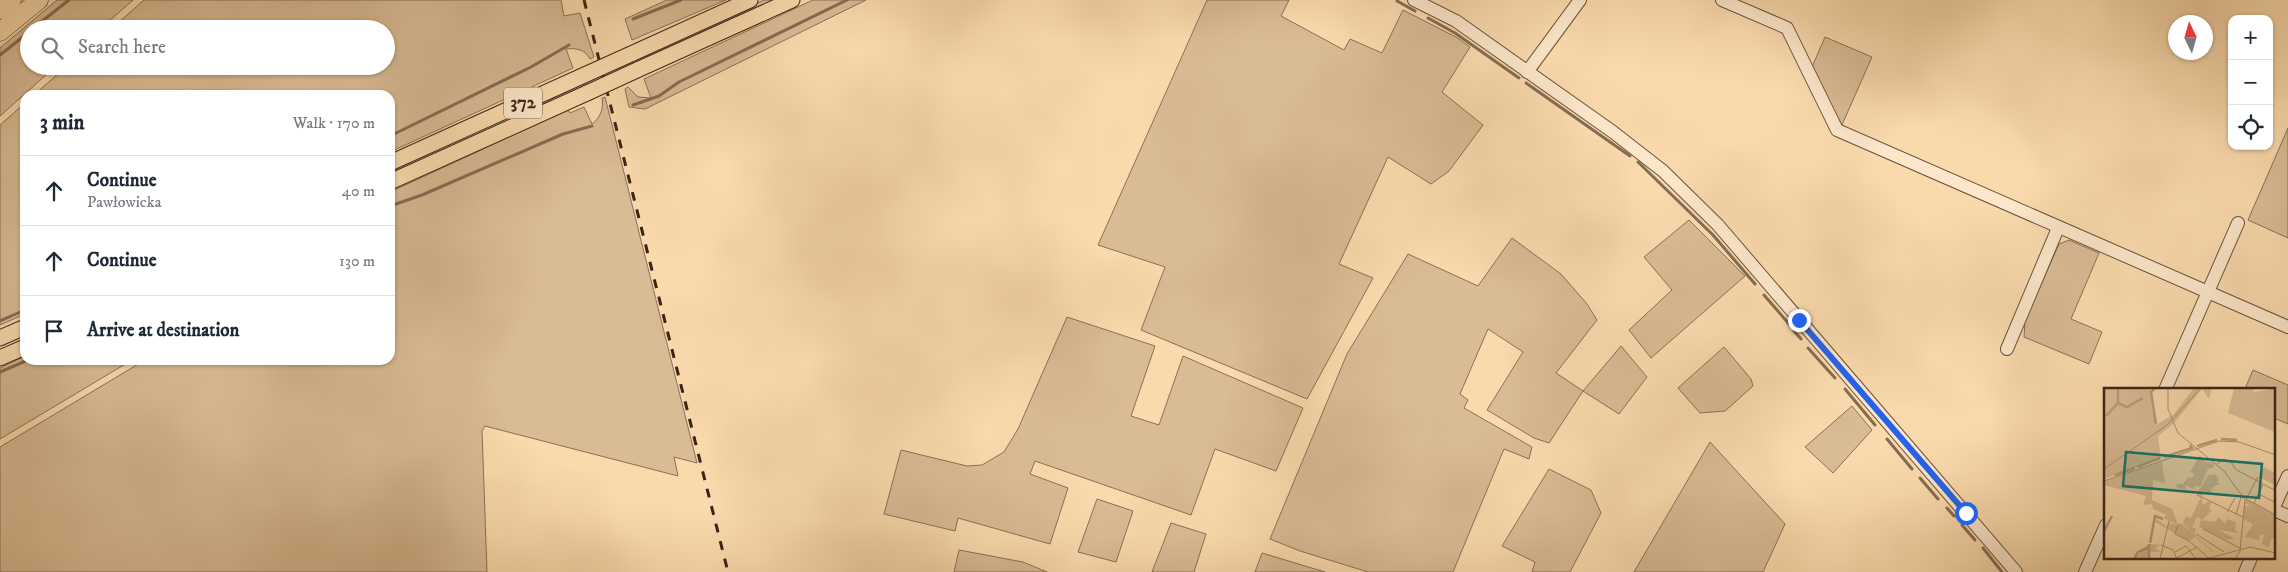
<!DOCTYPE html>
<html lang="en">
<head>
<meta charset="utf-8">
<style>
	:root { --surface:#fff; --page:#f2f2f3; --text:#1f2937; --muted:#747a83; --line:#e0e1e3 }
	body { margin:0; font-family:"IM FELL DW Pica",serif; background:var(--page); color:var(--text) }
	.controls { position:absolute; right:15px; top:15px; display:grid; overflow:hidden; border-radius:10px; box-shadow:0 1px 4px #0004 }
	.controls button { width:45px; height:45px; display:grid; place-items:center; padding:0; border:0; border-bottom:1px solid var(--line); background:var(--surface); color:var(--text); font:25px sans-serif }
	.compass { position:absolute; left:2168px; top:15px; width:45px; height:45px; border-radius:50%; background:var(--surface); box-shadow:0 1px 4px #0004; rotate:355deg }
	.stop { position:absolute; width:15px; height:15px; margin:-11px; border:4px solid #2563eb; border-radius:50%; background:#fff }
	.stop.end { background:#2563eb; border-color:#fff; box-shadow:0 1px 5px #0008 }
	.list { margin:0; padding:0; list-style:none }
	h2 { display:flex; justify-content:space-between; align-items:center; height:65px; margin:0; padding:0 20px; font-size:21px }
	h2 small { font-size:16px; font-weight:400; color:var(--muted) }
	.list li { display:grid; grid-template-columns:32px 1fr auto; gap:15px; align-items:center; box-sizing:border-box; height:70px; padding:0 20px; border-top:1px solid var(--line) }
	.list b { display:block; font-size:19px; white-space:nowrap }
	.list p { margin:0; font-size:16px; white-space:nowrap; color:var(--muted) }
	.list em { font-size:16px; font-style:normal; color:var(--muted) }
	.icon { flex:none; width:28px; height:28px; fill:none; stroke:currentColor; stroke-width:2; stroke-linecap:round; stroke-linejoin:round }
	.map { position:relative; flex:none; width:2288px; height:572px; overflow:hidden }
	.search { position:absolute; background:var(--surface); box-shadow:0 1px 4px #0004; left:20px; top:20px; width:375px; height:55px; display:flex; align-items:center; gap:12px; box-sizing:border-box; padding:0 18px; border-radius:28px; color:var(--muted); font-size:19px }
	.panel { position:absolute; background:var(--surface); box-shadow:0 1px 4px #0004; left:20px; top:90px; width:375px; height:275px; border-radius:15px }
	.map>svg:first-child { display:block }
	.green { fill:#d9bb94; stroke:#897056 }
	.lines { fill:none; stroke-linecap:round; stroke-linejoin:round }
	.stream { stroke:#856c52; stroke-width:3 }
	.minor-casing { stroke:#69523c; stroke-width:14 }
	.major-casing { stroke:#392417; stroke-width:17 }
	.highway-casing { stroke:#392417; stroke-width:19 }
	.minor { stroke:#fce7ca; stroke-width:12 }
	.major { stroke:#fadaad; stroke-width:15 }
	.highway { stroke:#fadaad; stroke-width:18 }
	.rail { stroke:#392417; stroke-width:3; stroke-dasharray:9 9; stroke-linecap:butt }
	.major-bridge-casing { stroke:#392417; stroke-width:17; stroke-linecap:butt }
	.major-bridge { stroke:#fadaad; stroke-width:15 }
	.route { stroke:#2563eb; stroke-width:6 }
	.labels { text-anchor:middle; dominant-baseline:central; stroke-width:4; stroke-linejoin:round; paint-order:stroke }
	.shield { fill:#fce7ca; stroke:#745e4d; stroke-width:1 }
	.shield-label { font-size:18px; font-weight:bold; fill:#392417 }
	.inset-river { fill:none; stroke:#b89c7a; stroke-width:2.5 }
	.inset-road { fill:none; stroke:#ad9171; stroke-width:1 }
	.view { fill:#0f766e; fill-opacity:0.15; stroke:#0f766e; stroke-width:2.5 }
	.inset-edge { fill:none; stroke:#392417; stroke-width:2.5 }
</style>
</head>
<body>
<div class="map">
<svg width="2288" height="572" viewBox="0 0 2288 572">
	<rect width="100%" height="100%" fill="#fadaad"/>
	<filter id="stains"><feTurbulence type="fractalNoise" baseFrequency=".004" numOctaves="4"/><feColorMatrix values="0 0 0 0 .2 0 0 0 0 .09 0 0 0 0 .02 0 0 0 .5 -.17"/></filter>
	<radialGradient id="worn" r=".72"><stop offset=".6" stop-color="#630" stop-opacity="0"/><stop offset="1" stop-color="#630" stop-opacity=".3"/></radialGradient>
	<!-- green -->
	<g class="green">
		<polygon points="57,0 133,0 100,29 29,29 29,66 56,66 0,116 0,48"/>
		<path d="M 144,0 L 561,0 L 564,16 L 580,13 L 594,57 L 590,59 C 585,49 576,48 566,49 L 573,68 L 390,152 L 390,95 L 34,95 L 67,66 L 386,66 L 386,29 L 111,29 Z"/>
		<polygon points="667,0 726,0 632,40 625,19"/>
		<polygon points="764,0 777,0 635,64 633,59"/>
		<polygon points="813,0 866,0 645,109 629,107 625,89 628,87 638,97 651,98 644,79"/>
		<polygon points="1207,0 1289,0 1281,16 1344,50 1350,39 1382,53 1403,10 1456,37 1470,47 1442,92 1483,125 1449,171 1431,184 1388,157 1339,264 1373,278 1307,399 1141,330 1165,267 1098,245"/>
		<polygon points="1825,37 1872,57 1841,127 1812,67"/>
		<polygon points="582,82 584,88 390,176 390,168"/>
		<path d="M 605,97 L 697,463 L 674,457 L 678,476 L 485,426 L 482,431 L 487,572 L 0,572 L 0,447 L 145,360 L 390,360 L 390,192 L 568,110 L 570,113 L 584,107 L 592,124 C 600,118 604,109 602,98 Z"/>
		<polygon points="25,103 25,314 0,325 0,125"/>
		<polygon points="2288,128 2288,238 2248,220"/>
		<polygon points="1689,220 1745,276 1651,358 1629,330 1672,290 1644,257"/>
		<polygon points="1512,238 1561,274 1587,304 1597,320 1556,373 1583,391 1621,346 1647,377 1619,414 1583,391 1549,443 1534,438 1487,410 1523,352 1488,329 1460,394 1468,400 1464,408 1532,447 1529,459 1504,449 1453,572 1368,572 1300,551 1270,539 1347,354 1408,254 1478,286"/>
		<polygon points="2069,240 2099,253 2071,319 2102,332 2089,364 2024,337 2025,321 2059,244"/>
		<polygon points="1067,317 1155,346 1131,416 1159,425 1183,356 1303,408 1276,471 1215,449 1191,515 1035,461 1030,474 1068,488 1050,544 958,518 955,531 884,514 901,450 967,466 982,465 1004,452 1018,429"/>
		<polygon points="1724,347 1751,379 1753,386 1725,411 1700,413 1678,388"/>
		<polygon points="25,356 25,360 132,360 0,439 0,368"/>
		<polygon points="2253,370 2288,385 2288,424 2274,418 2274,390 2245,389"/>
		<polygon points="1852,406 1872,430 1833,473 1805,447"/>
		<polygon points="1710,442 1785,524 1763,572 1634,572"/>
		<polygon points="1549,469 1591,490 1601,513 1570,572 1532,572 1535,562 1502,546"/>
		<polygon points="1097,499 1133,511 1116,562 1078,552"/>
		<polygon points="1171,523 1206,534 1194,572 1152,572"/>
		<polygon points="959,550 1023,562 1047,572 954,572"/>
		<polygon points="1262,553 1325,572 1255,572"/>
	</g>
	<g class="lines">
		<!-- stream -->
		<g class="stream">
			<polyline points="1397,1 1415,11"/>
			<polyline points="1428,18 1455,33 1519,78"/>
			<polyline points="633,19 681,0"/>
			<polyline points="32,29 69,0"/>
			<polyline points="0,55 29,32"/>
			<polyline points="1526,83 1630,156"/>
			<polyline points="633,105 659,96 679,82 847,0"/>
			<polyline points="390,136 531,67 569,45"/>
			<polyline points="1638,162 1713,235 1755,284"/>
			<polyline points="390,206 422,195 563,134 592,126"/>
			<polyline points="1764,295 1789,324"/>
			<polyline points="0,321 25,310"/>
			<polyline points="1794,331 1801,339"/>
			<polyline points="1808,348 1835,378"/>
			<polyline points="0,372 28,360"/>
			<polyline points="1845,389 1875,425"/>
			<polyline points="1887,439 1912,469"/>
			<polyline points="1920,478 1938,499"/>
			<polyline points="1947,508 1954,516"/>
			<polyline points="1962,525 1975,540"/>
			<polyline points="1983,548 2002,572"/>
		</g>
		<!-- minor casing -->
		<g class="minor-casing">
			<g id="minor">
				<polyline points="1414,0 1456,21 1613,132 1663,171 1718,225 2016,572"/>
				<polyline points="1722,0 1787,28 1837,130 2288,327"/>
				<polyline points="1527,72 1580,0"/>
				<polyline points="2007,349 2058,228"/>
				<polyline points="2165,390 2238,223"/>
				<polyline points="2274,507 2288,476"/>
				<polyline points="2274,510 2288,516"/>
				<polyline points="2085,572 2106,525"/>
				<polyline points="2245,572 2251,558"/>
			</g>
		</g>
		<!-- major casing -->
		<g class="major-casing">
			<g id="major">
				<polyline points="631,54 750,0"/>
				<polyline points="637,70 792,0"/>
				<polyline points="390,163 580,77"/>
				<polyline points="390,182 587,93"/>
				<polyline points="0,338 25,327"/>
				<polyline points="0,358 25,347"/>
			</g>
		</g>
		<!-- highway casing -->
		<g class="highway-casing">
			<g id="highway">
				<polyline points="0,10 12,0"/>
				<polyline points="0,32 39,0"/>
			</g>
		</g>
		<!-- minor -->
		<use href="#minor" class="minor"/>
		<!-- major -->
		<use href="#major" class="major"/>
		<!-- highway -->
		<use href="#highway" class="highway"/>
		<!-- rail -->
		<polyline class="rail" points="584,0 728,572"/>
		<!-- major-bridge casing -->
		<g class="major-bridge-casing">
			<g id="major-bridge">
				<polyline points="580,77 631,54"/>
				<polyline points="587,93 637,70"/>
			</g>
		</g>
		<!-- major-bridge -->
		<use href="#major-bridge" class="major-bridge"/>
	</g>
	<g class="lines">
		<!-- route -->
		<polyline class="route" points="1799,320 1966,513"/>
	</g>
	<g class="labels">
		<!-- shield labels -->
		<rect class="shield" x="504" y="87.5" width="38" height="31" rx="4"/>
		<g class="shield-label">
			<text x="523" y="103">372</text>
		</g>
	</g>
	<!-- overview -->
	<g transform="translate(2104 388)">
		<rect width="171" height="171" fill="#fadaad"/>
		<path d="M 0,0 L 46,0 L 52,37 L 70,26 L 89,1 L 108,0 L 105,11 L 98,1 L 69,36 L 54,48 L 57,71 L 0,91 ZM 130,0 L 148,0 L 151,4 L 171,0 L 171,44 L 124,25 ZM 96,67 L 101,74 L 109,75 L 110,79 L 104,81 L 96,99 L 92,97 L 90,101 L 81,97 L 82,102 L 72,99 L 73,96 L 79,96 L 84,89 L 88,90 L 90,86 L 86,84 ZM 58,73 L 61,95 L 49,92 L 48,112 L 68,121 L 74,136 L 77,135 L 109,163 L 110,165 L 91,149 L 85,153 L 51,134 L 52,131 L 63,139 L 64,135 L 74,137 L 59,130 L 63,127 L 49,121 L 48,116 L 39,117 L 42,108 L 0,97 L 0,93 ZM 160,79 L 171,85 L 171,97 L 155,89 ZM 111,86 L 115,91 L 113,95 L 118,95 L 109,99 L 105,107 L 98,104 L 99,109 L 93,106 L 104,87 ZM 97,109 L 99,117 L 104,113 L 107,115 L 105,121 L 108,122 L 98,132 L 111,134 L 115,129 L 121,136 L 123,131 L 132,134 L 131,142 L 135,145 L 115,142 L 130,150 L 123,152 L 95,139 L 97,131 L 93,129 L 88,139 L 92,141 L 94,137 L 90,146 L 79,135 L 82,128 L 87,130 ZM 142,111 L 171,127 L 171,151 L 168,150 L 164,160 L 158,156 L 160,147 L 156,146 L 155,152 L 141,149 L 149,136 L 139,131 L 140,118 L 146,118 L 141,115 ZM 45,156 L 57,157 L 51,160 L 57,164 L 45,164 L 45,171 L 30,171 Z" fill="#d9bb94"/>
		<path class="inset-river" d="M 51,0 L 47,4 L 52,36M 14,15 L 23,19 L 39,10M 2,28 L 14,15 L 14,0M 117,51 L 133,52M 93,58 L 113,52M 60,69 L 88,60 L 86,57M 33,79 L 56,70M 11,87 L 31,80M 0,143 L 8,128M 46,155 L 51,128 L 59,131M 30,171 L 34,164 L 45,159M 45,171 L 45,156"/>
		<path class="inset-road" d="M 64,0 L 64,21 L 74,45 L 120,83 L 141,112 L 136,163 L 131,171M 113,76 L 120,71 L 128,75 L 131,81 L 172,103M 0,81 L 63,37 L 97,0M 0,93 L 115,53 L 135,54 L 172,67M 155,106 L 172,115M 93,107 L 139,129M 142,111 L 172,127M 142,111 L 154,89M 150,115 L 159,97M 123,124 L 131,110M 132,127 L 137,109M 74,137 L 71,146 L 85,153 L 105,170M 99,141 L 136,160M 92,146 L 120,164M 57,157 L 69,162 L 73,171M 71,164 L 82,158 L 92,171M 73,170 L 93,159M 56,171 L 65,133M 102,171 L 146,159 L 172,165"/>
		<path class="view" d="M 22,64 L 158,76 L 155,110 L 19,98 Z"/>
		<rect width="171" height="171" class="inset-edge"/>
	</g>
	<rect width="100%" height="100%" filter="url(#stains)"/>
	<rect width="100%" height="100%" fill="url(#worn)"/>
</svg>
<div class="controls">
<button>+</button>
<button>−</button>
<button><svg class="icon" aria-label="locate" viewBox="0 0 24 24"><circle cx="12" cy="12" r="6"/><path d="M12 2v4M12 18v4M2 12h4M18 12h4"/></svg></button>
</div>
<svg class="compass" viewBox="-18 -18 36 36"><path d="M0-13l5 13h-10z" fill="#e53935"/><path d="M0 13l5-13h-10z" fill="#747a83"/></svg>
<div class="stop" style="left:1966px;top:513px"></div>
<div class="stop end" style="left:1799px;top:320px"></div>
<div class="search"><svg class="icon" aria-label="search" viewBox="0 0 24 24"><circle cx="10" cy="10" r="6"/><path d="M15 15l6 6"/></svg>Search here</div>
<section class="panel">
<h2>3 min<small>Walk · 170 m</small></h2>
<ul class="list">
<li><svg class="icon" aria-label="ahead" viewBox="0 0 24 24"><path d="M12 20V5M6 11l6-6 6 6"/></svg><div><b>Continue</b><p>Pawłowicka</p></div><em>40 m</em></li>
<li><svg class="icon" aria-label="ahead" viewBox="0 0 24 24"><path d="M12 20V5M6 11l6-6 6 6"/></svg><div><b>Continue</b></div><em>130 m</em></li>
<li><svg class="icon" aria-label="arrive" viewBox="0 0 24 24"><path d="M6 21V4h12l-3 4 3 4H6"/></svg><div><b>Arrive at destination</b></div></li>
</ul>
</section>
</div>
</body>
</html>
